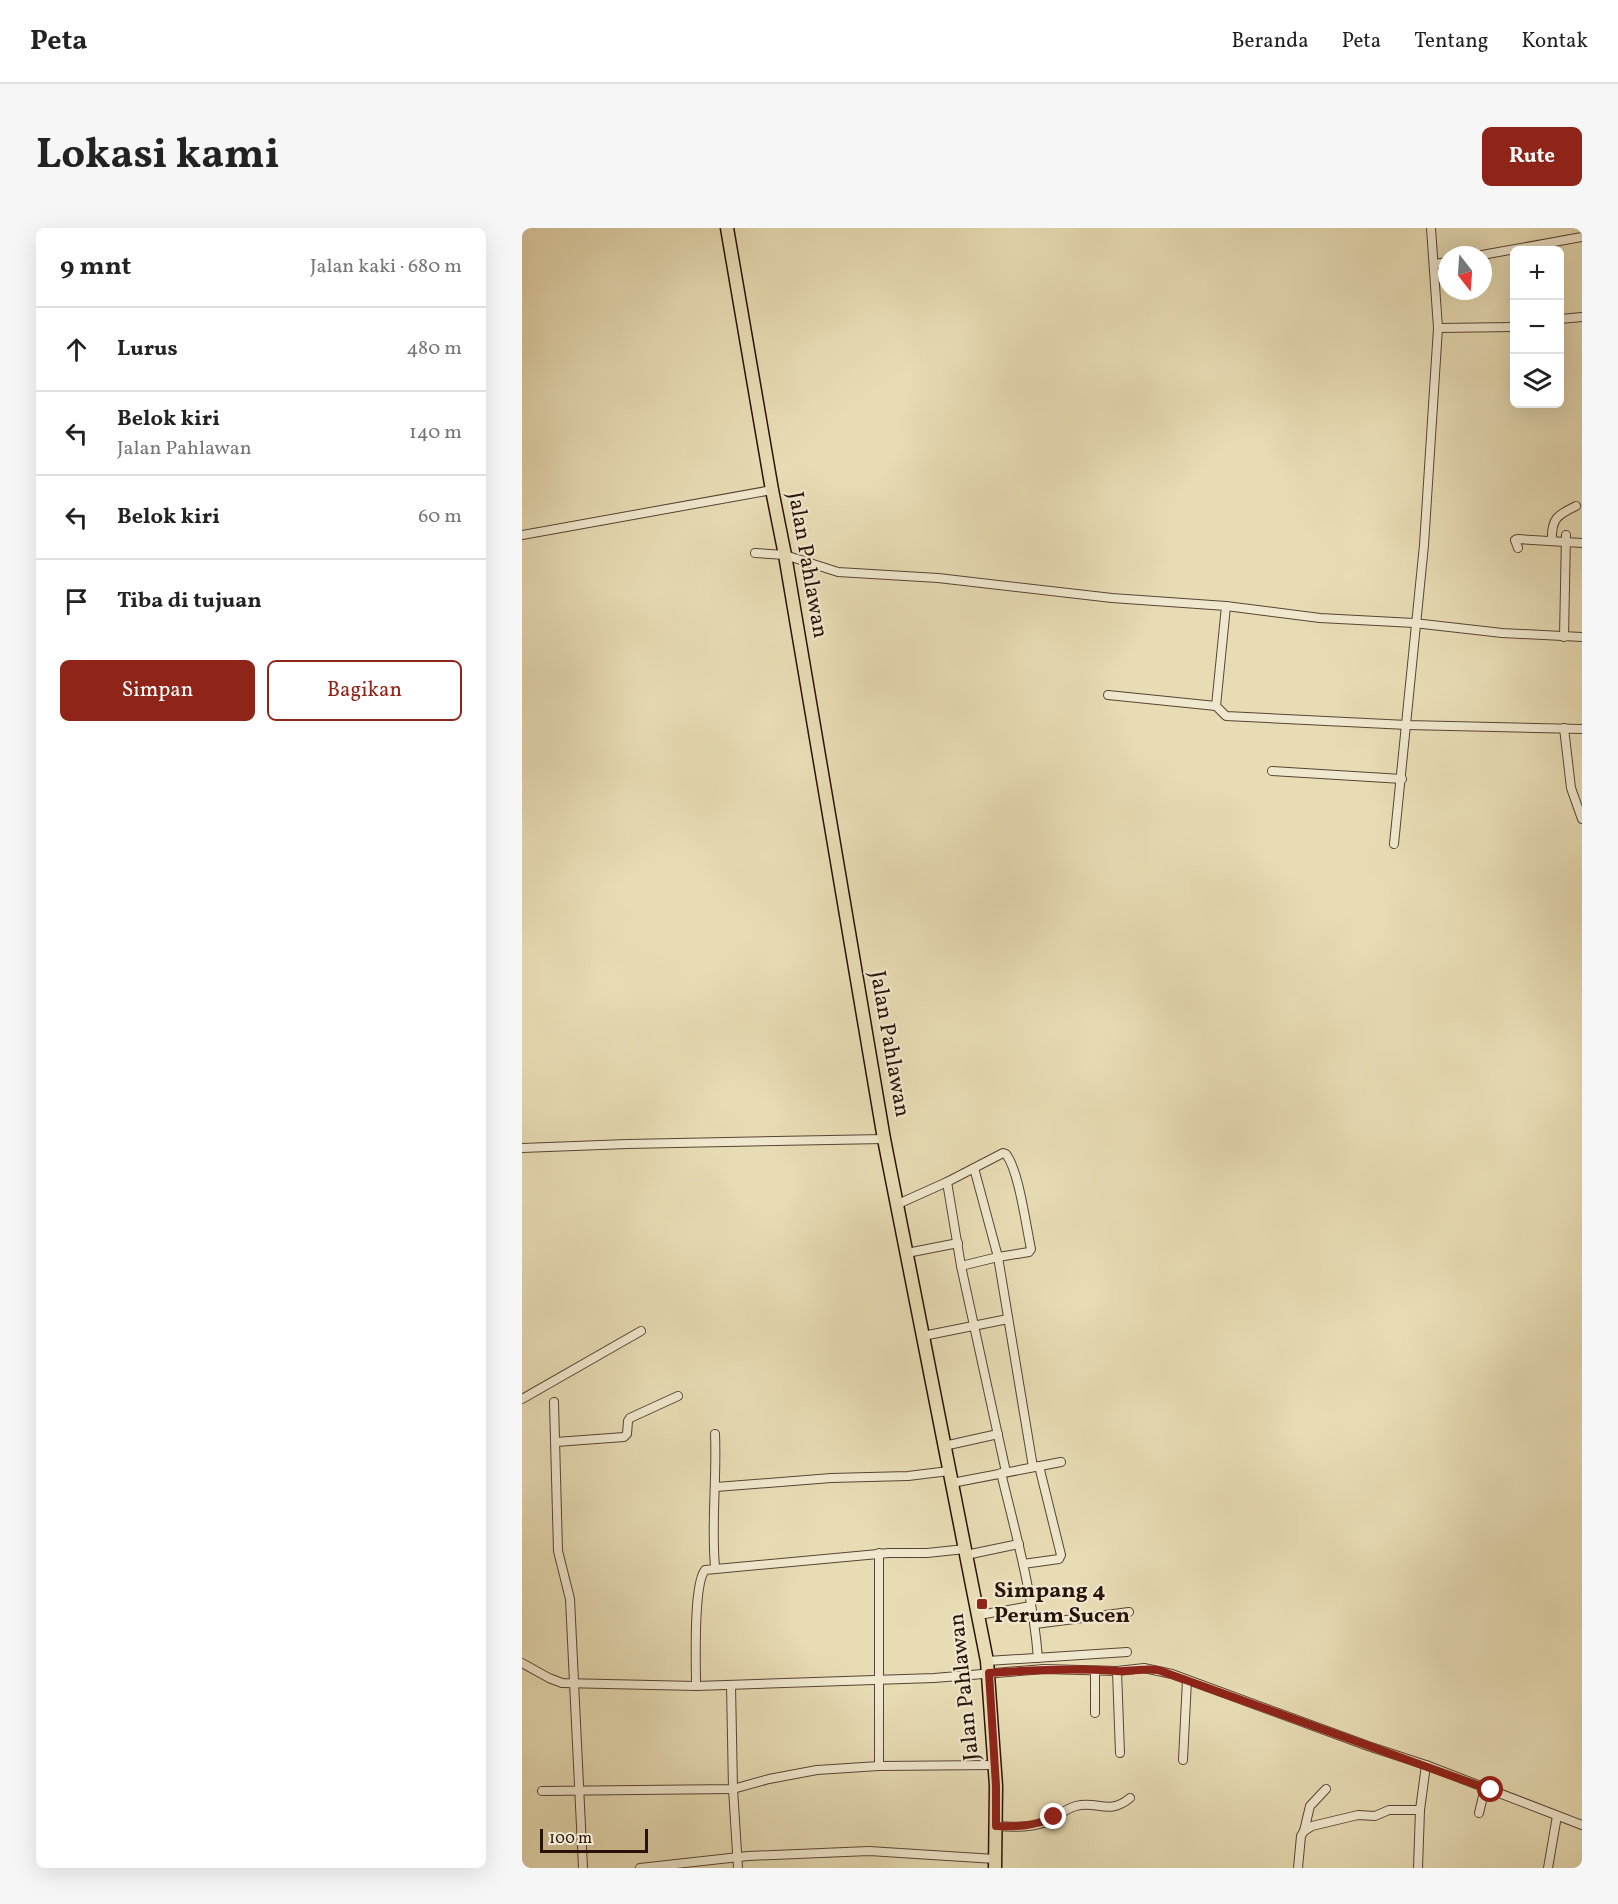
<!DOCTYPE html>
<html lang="id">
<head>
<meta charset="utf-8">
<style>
	:root { --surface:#fff; --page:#f6f6f6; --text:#222; --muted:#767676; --line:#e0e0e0; --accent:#8f2418 }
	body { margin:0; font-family:Vollkorn,serif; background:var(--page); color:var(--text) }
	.controls { position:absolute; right:18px; top:18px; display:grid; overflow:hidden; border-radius:9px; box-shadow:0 6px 24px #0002 }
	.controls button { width:54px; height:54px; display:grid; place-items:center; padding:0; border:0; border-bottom:2px solid var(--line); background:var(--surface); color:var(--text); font:30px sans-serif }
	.compass { position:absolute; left:916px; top:18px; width:54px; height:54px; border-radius:50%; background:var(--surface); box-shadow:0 6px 24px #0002; rotate:163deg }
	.scale { position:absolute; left:18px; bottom:15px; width:108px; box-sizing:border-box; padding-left:6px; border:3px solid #291209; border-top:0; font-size:16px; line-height:21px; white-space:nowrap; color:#291209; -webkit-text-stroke:4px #f0e8ce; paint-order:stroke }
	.stop { position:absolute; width:18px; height:18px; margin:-14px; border:4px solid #8f2418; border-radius:50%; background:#fff }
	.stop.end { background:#8f2418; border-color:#fff; box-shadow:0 2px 6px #0008 }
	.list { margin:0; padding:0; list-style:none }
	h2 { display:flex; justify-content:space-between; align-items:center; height:78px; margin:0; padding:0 24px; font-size:26px }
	h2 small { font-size:20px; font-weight:400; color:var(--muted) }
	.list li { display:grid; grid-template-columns:39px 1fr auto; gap:18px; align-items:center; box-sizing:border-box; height:84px; padding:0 24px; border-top:2px solid var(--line) }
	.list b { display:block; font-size:22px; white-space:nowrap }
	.list p { margin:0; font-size:20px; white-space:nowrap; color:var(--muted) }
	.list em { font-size:20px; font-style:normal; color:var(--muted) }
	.actions { display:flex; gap:12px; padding:18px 24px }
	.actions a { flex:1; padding:14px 0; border:2px solid var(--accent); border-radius:9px; text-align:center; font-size:21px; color:var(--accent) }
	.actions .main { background:var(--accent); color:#fff }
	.icon { flex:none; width:33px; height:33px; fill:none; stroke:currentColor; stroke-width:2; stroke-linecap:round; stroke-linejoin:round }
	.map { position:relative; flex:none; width:1060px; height:1640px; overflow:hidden; border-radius:9px }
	header { display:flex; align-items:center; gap:36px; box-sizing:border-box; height:84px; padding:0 30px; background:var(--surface); border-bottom:2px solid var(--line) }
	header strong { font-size:28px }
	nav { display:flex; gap:33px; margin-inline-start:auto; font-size:21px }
	.intro { display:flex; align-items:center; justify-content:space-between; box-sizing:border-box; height:144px; padding:0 36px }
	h1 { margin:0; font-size:42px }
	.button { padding:15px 27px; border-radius:9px; background:var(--accent); color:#fff; font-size:21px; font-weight:700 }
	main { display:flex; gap:36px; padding:0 36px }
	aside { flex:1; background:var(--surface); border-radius:9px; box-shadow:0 6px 24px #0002 }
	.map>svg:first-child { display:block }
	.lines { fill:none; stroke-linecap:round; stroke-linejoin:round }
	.minor-casing { stroke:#594434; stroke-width:10 }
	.primary-casing { stroke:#291209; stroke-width:15 }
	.minor { stroke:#f0e8ce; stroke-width:8 }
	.primary { stroke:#e8dcb4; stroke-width:12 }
	.route { stroke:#8f2418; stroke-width:8 }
	.poi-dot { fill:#8f2418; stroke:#f0e8ce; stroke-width:2 }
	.labels { text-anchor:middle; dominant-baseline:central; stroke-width:4.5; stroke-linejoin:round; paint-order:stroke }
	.street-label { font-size:22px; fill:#291209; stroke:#f0e8ce }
	.poi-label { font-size:22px; font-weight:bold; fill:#291209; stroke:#f0e8ce; text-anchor:start }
</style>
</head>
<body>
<header>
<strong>Peta</strong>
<nav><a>Beranda</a><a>Peta</a><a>Tentang</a><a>Kontak</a></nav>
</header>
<div class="intro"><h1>Lokasi kami</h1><a class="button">Rute</a></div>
<main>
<aside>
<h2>9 mnt<small>Jalan kaki · 680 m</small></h2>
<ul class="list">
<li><svg class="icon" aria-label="ahead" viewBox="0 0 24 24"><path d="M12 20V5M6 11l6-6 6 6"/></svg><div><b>Lurus</b></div><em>480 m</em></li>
<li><svg class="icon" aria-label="left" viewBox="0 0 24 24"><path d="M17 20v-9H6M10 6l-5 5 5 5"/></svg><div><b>Belok kiri</b><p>Jalan Pahlawan</p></div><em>140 m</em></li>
<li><svg class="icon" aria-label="left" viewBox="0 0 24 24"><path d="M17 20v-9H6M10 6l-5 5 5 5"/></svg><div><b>Belok kiri</b></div><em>60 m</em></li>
<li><svg class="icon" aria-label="arrive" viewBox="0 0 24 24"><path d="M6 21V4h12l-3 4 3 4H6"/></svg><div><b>Tiba di tujuan</b></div></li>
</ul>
<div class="actions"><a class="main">Simpan</a><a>Bagikan</a></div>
</aside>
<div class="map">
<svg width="1060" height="1640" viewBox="0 0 1060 1640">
	<rect width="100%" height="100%" fill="#e8dcb4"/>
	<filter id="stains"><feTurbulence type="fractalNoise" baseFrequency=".00333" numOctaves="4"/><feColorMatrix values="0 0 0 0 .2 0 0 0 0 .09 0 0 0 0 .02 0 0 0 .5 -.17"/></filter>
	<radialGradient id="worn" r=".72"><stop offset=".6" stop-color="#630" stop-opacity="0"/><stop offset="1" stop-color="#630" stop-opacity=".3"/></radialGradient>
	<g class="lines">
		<!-- minor casing -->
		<g class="minor-casing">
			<g id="minor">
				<polyline points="960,27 1060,9"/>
				<polyline points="913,36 925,34"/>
				<polyline points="1038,91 1060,89"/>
				<polyline points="916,100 993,99"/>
				<polyline points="0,307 250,262"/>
				<path d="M 1030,313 C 1029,291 1035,287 1054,278"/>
				<polyline points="996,320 993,312 995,311 1060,315"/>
				<polyline points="233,325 263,327 316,344 416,350 590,370 704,378 798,390 892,395 980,405 1060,409"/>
				<polyline points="704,378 694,478 704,488 885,497 1060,501"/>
				<polyline points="1042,409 1044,307"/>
				<polyline points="586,467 694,478"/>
				<polyline points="1042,500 1049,560 1060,591"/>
				<polyline points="750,543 880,551"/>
				<polyline points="872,616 902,317 916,100 909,0"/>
				<polyline points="0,920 105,916 362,911"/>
				<polyline points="452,940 476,1029 511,1239"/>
				<path d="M 425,954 L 481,925 L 484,926 C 497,943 504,998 509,1021 L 507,1024 L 476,1029 L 439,1038"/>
				<polyline points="376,976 425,954 439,1038 484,1244"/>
				<polyline points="385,1025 436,1015"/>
				<polyline points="401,1108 486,1091"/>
				<polyline points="0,1171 119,1103"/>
				<polyline points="32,1174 36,1323 48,1371 61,1640"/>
				<polyline points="34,1214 102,1209 105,1206 106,1193 108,1190 156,1168"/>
				<polyline points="422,1218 476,1206"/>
				<path d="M 479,1245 C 494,1306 511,1367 516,1430"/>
				<polyline points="430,1255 539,1234"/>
				<polyline points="194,1259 309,1250 386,1248 427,1243"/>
				<polyline points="444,1327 497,1316"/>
				<polyline points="501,1336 537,1331 539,1327 517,1238"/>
				<path d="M 193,1339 C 189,1295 195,1251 193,1206"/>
				<polyline points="457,1387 509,1378"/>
				<polyline points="513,1396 607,1384"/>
				<polyline points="465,1433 605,1424"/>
				<polyline points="0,1435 27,1450 40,1455 174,1458 412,1450 522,1441 595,1443 622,1440 650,1446 846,1518 904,1537 1060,1597"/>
				<polyline points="573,1443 573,1485"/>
				<polyline points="595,1443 598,1525"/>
				<polyline points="209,1457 211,1561 216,1640"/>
				<path d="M 174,1458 C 174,1435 171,1357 183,1342 L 367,1325 L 405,1325 L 443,1321"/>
				<polyline points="661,1532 665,1452"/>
				<polyline points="357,1538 357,1325"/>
				<polyline points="20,1563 211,1561 247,1551 295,1542 357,1538 473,1537"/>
				<polyline points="898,1582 904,1537"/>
				<polyline points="957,1585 963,1560"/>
				<path d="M 474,1598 C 489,1599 506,1600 521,1595 C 533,1591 542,1581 554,1578 C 576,1572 586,1588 608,1570"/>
				<polyline points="782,1603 788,1578 804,1561"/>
				<polyline points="118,1640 226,1628 347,1623 473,1631"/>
				<polyline points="776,1640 779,1608 782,1603 790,1598 836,1587 853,1588 867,1582 898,1582 896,1640"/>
				<polyline points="1026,1640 1035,1588"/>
			</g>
		</g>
		<!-- primary casing -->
		<g class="primary-casing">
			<polyline id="primary" points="205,0 250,262 263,327 362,911 465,1433 474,1558 473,1640"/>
		</g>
		<!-- minor -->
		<use href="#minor" class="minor"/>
		<!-- primary -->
		<use href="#primary" class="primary"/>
	</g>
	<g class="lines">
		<!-- route -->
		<path class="route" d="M 532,1589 C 513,1598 495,1599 474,1598 L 474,1558 L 467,1445 C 509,1442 552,1440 594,1443 C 609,1444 620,1440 636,1442 L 969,1562"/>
	</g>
	<!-- markers -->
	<rect class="poi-dot" x="454" y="1370" width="12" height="12" rx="3"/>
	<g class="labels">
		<!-- street labels -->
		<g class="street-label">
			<text transform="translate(285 337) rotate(80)">Jalan Pahlawan</text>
			<text transform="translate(367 816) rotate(80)">Jalan Pahlawan</text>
			<text transform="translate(443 1459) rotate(-96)">Jalan Pahlawan</text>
		</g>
		<!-- poi labels -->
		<g class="poi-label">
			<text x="472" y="1363">Simpang 4<tspan x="472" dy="25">Perum Sucen</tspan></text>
		</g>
	</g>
	<rect width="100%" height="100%" filter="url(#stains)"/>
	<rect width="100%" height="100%" fill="url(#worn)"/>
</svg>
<div class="controls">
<button>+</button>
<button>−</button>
<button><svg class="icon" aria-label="layers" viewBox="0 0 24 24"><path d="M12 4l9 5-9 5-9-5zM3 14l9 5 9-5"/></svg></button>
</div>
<svg class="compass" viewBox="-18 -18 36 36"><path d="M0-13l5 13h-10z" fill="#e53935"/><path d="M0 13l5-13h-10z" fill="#767676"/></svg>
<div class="scale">100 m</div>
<div class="stop" style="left:969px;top:1562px"></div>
<div class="stop end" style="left:532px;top:1589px"></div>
</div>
</main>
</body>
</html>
